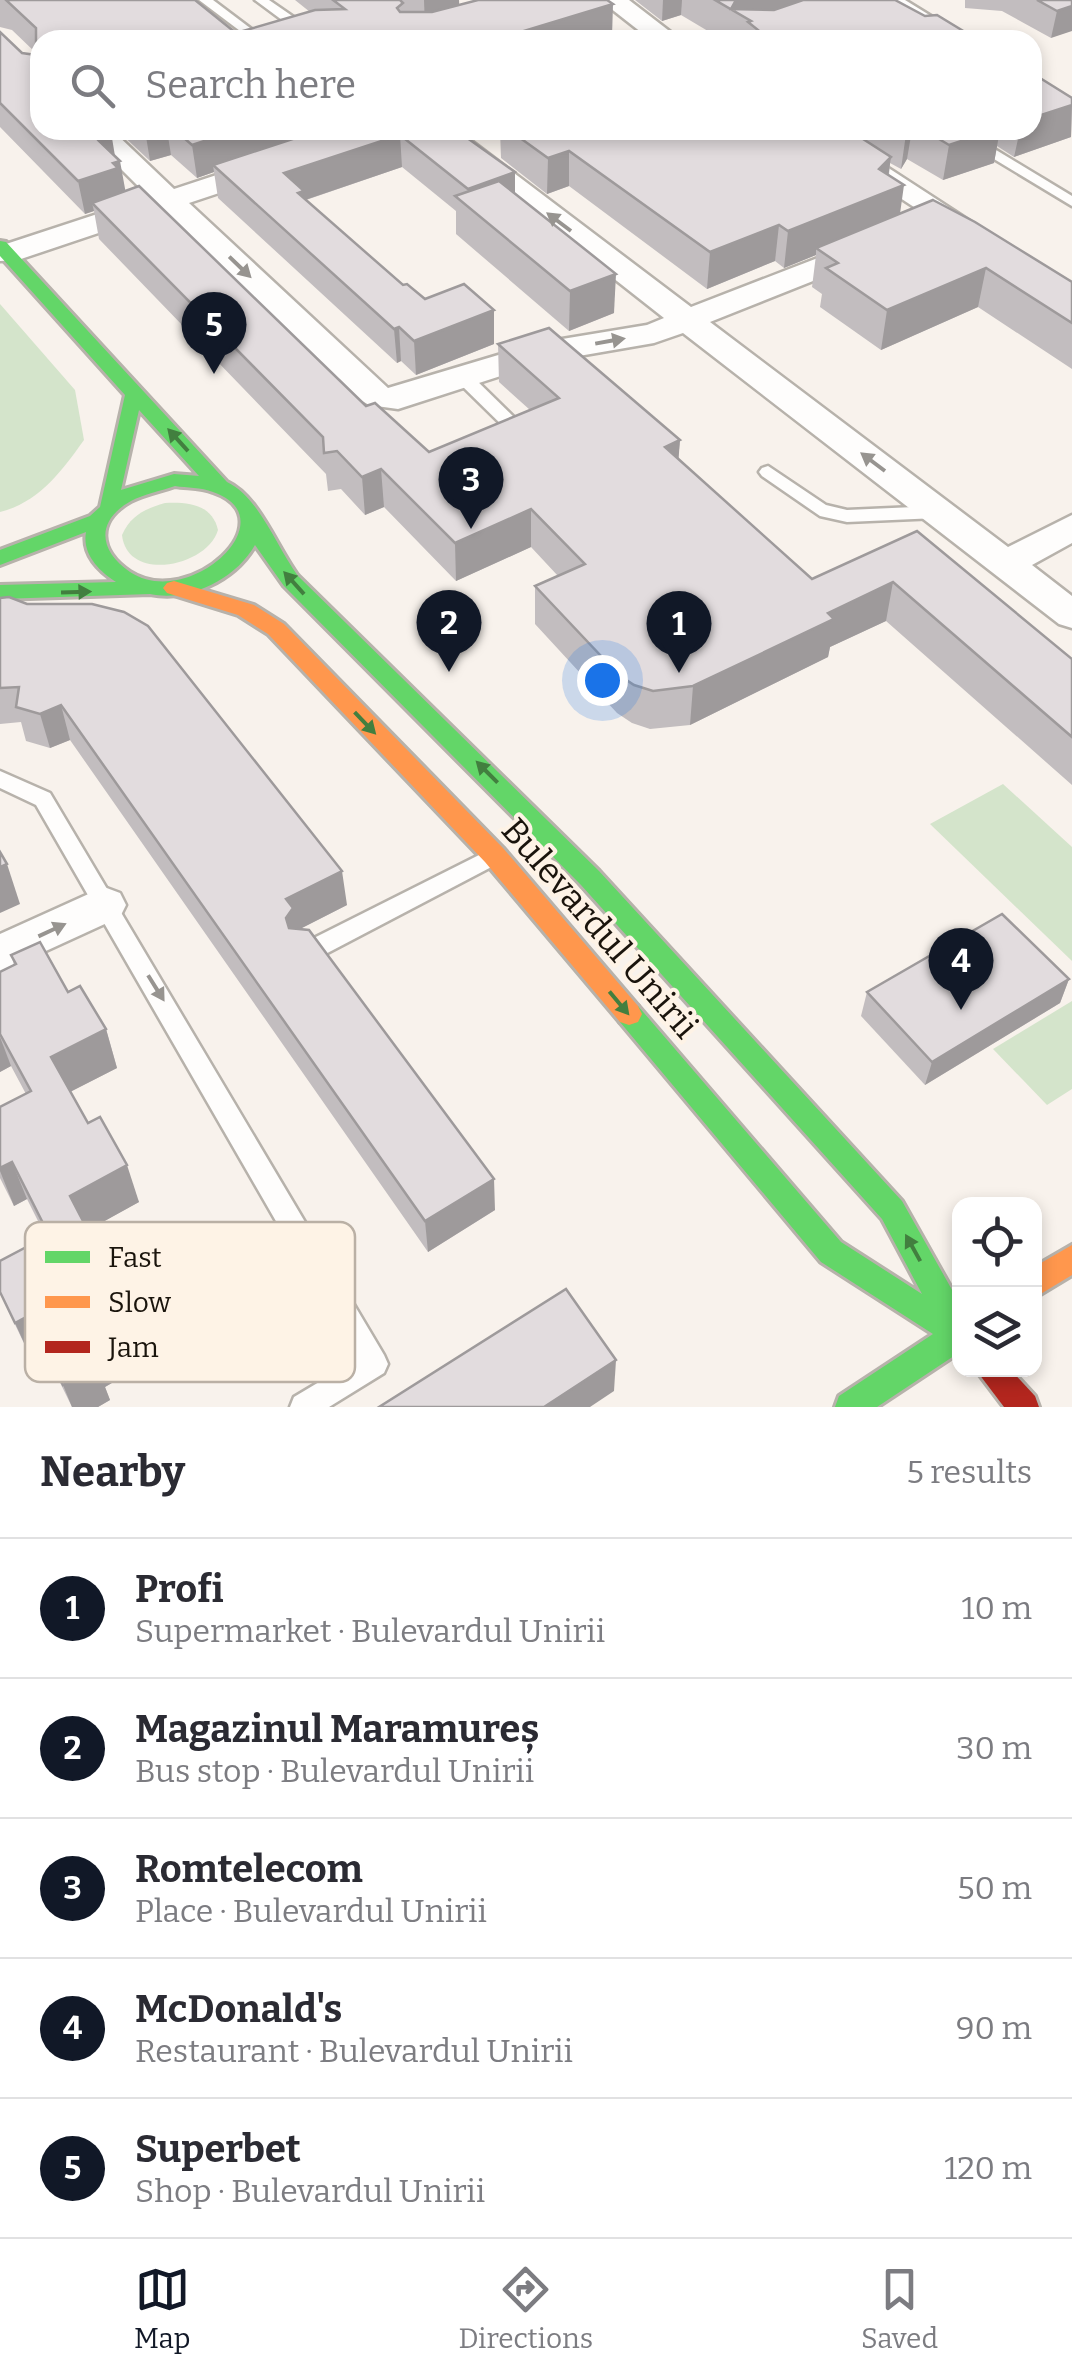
<!DOCTYPE html>
<html lang="en">
<head>
<meta charset="utf-8">
<style>
	:root { --surface:#fff; --page:#f7f7f7; --text:#2b2b33; --muted:#7c7c81; --line:#e1e1e2; --accent:#111827 }
	body { margin:0; font-family:Bitter,serif; background:var(--page); color:var(--text) }
	.controls { position:absolute; right:30px; bottom:30px; display:grid; overflow:hidden; border-radius:20px; box-shadow:0 5px 15px #0003 }
	.controls button { width:90px; height:90px; display:grid; place-items:center; padding:0; border:0; border-bottom:2px solid var(--line); background:var(--surface); color:var(--text); font:50px sans-serif }
	.you { position:absolute; left:602px; top:680px; width:35px; height:35px; margin:-25px; border:8px solid #fff; border-radius:50%; background:#1a73e8; box-shadow:0 0 0 15px #1a73e833 }
	.badge { display:grid; place-items:center; width:65px; height:65px; border-radius:50%; background:var(--accent); color:#fff; font-size:32px; font-weight:700 }
	.pin { position:absolute; translate:-50% -82px; filter:drop-shadow(0 2px 5px #0008) }
	.pin::after { content:''; position:absolute; top:52px; width:35px; height:30px; background:inherit; clip-path:polygon(0 0,100% 0,50% 100%) }
	.list { margin:0; padding:0; list-style:none }
	h2 { display:flex; justify-content:space-between; align-items:center; height:130px; margin:0; padding:0 40px; font-size:42px }
	h2 small { font-size:32px; font-weight:400; color:var(--muted) }
	.list li { display:grid; grid-template-columns:65px 1fr auto; gap:30px; align-items:center; box-sizing:border-box; height:140px; padding:0 40px; border-top:2px solid var(--line) }
	.list b { display:block; font-size:38px; white-space:nowrap }
	.list p { margin:0; font-size:32px; white-space:nowrap; color:var(--muted) }
	.list em { font-size:32px; font-style:normal; color:var(--muted) }
	.icon { flex:none; width:55px; height:55px; fill:none; stroke:currentColor; stroke-width:2; stroke-linecap:round; stroke-linejoin:round }
	.map { position:relative; flex:none; width:1072px; height:1407px; overflow:hidden }
	.search { position:absolute; background:var(--surface); box-shadow:0 5px 15px #0003; left:30px; right:30px; top:30px; height:110px; display:flex; align-items:center; gap:25px; box-sizing:border-box; padding:0 35px; border-radius:30px; color:var(--muted); font-size:38px }
	.sheet { height:830px; background:var(--surface) }
	nav { display:flex; justify-content:space-around; align-items:center; box-sizing:border-box; height:140px; border-top:2px solid var(--line); background:var(--surface); font-size:28px; color:var(--muted) }
	nav a { display:grid; justify-items:center; gap:5px }
	nav .on { color:var(--accent) }
	.map>svg:first-child { display:block }
	.green { fill:#d4e4cb }
	.lines { fill:none; stroke-linecap:round; stroke-linejoin:round }
	.lane-casing { stroke:#b7b2ab; stroke-width:5 }
	.street-casing { stroke:#b7b2ab; stroke-width:5 }
	.fast-casing { stroke:#b7b2ab; stroke-width:6 }
	.slow-casing { stroke:#b7b2ab; stroke-width:6 }
	.jam-casing { stroke:#b7b2ab; stroke-width:6 }
	.lane { fill:#fefdfc; fill-rule:evenodd }
	.street { fill:#fefdfc; fill-rule:evenodd }
	.fast { fill:#63d668; fill-rule:evenodd }
	.slow { fill:#ff974d; fill-rule:evenodd }
	.jam { fill:#b3261e; fill-rule:evenodd }
	.wall { fill:#c2bdbf }
	.shaded-wall { fill:#9e9a9b }
	.building { fill:#e2dcde; stroke:#9e9a9b; stroke-width:2.5 }
	.oneway { fill:#979490 }
	.oneway2 { fill:#427f3f }
	.labels { text-anchor:middle; dominant-baseline:central; stroke-width:8; stroke-linejoin:round; paint-order:stroke }
	.street-label { font-size:35px; fill:#1a140c; stroke:#fef3e6 }
	.key { fill:#fef3e6; stroke:#bab0a5; stroke-width:2.5 }
	.key-label { font-size:28px; fill:#1a140c }
</style>
</head>
<body>
<div class="map">
<svg width="1072" height="1407" viewBox="0 0 1072 1407">
	<rect width="100%" height="100%" fill="#f8f2ec"/>
	<!-- green -->
	<g class="green">
		<path d="M 0,304 L 75,390 L 84,440 C 61,472 39,502 0,512 Z"/>
		<path d="M 165,503 C 188,502 212,504 218,530 C 207,567 127,583 122,535 C 131,515 145,509 165,503 Z"/>
		<polygon points="1003,784 1072,847 1072,961 930,824"/>
		<polygon points="1072,1001 1072,1089 1047,1105 993,1049"/>
	</g>
	<g class="lines">
		<!-- lane casing -->
		<g class="lane-casing">
			<g id="lane">
				<polygon points="199,0 213,0 266,40 252,40"/>
				<polygon points="255,0 269,0 314,31 344,40 305,37"/>
				<polygon points="890,0 905,0 970,40 955,40"/>
				<polygon points="946,130 963,130 1072,196 1072,206"/>
				<polygon points="464,373 470,374 520,423 520,431 508,431 458,382 456,378"/>
				<polygon points="768,466 826,505 847,510 937,506 946,512 937,518 847,522 820,516 762,476 759,472 762,468"/>
				<polygon points="0,771 50,793 384,1355 388,1364 384,1373 329,1407 290,1407 294,1397 356,1360 36,805 0,788"/>
				<polygon points="491,849 499,851 502,857 499,863 314,960 306,962 298,960 295,953 298,946"/>
			</g>
		</g>
		<!-- street casing -->
		<g class="street-casing">
			<g id="street">
				<polygon points="600,0 629,0 681,40 651,40"/>
				<polygon points="82,130 112,130 174,189 259,161 279,161 283,167 279,173 189,203 388,388 538,343 647,325 664,318 425,130 457,130 691,307 854,244 876,244 880,250 876,256 710,322 1008,547 1072,515 1072,543 1032,565 1072,596 1072,628 1059,624 683,333 654,343 544,362 398,409 369,405 357,398 164,211 18,260 0,261 0,246 149,197"/>
				<polygon points="797,130 830,130 987,232 983,238 961,238"/>
				<polygon points="104,887 120,893 126,905 120,917 0,972 0,934"/>
			</g>
		</g>
		<!-- fast casing -->
		<g class="fast-casing">
			<path id="fast" d="M 0,241 L 6,242 L 227,482 C 259,497 276,546 298,576 L 599,871 L 902,1201 L 960,1304 L 960,1352 L 877,1407 L 835,1407 L 839,1396 L 933,1334 L 821,1262 L 620,1022 L 616,1014 L 620,1006 L 629,1003 L 638,1006 L 841,1242 L 922,1294 L 882,1219 L 581,885 L 284,586 L 255,545 C 235,580 189,602 150,594 L 0,599 L 0,585 L 116,582 C 99,571 82,554 86,532 L 0,565 L 0,550 L 90,516 L 100,507 L 125,395 L 0,256 ZM 139,410 L 199,476 L 174,474 L 121,490 ZM 175,486 C 187,488 201,487 213,492 C 289,518 190,611 130,572 C 99,551 95,521 131,501 C 144,494 161,491 175,486 Z"/>
		</g>
		<!-- slow casing -->
		<g class="slow-casing">
			<g id="slow">
				<polygon points="174,581 254,605 284,624 503,848 638,1006 642,1014 638,1022 629,1025 620,1022 485,862 268,634 238,615 167,593 163,588 167,583"/>
				<polygon points="1072,1245 1072,1275 1034,1298 1034,1267"/>
			</g>
		</g>
		<!-- jam casing -->
		<g class="jam-casing">
			<polygon id="jam" points="976,1370 1011,1370 1035,1396 1039,1407 1004,1407"/>
		</g>
		<!-- lane -->
		<use href="#lane" class="lane"/>
		<!-- street -->
		<use href="#street" class="street"/>
		<!-- fast -->
		<use href="#fast" class="fast"/>
		<!-- slow -->
		<use href="#slow" class="slow"/>
		<!-- jam -->
		<use href="#jam" class="jam"/>
	</g>
	<!-- wall -->
	<g class="wall">
		<polygon points="0,0 195,0 236,33 310,12 295,0 459,0 459,5 612,36 599,40 40,40 40,130 115,157 125,191 366,406 429,452 530,410 499,382 498,344 680,440 678,459 812,579 917,531 1072,659 1072,785 886,621 830,647 828,657 690,725 650,729 632,723 617,713 535,624 535,586 558,576 531,547 456,581 384,507 365,515 341,489 328,491 326,474 99,239 94,211 85,214 0,127 0,32 22,53 36,55 36,53 12,30 0,27"/>
		<polygon points="635,0 895,0 925,16 978,40 723,40 681,15 662,21"/>
		<polygon points="965,0 1072,0 1051,38 1002,11 965,8"/>
		<polygon points="1072,98 1071,137 1014,157 997,146 994,163 943,180 907,159 901,169 890,163 889,175 900,214 1072,282 1072,369 978,307 881,350 820,307 822,294 812,287 816,255 784,268 775,261 707,289 569,186 547,194 501,158 500,130 1032,130"/>
		<polygon points="117,130 456,130 515,193 614,313 569,331 456,234 456,211 402,167 306,200 403,285 494,344 416,375 401,361 397,363 218,198 214,172 197,178 171,155 150,161"/>
		<polygon points="0,598 347,905 300,929 495,1210 428,1252 70,740 50,748 26,741 21,722 0,724"/>
		<polygon points="11,955 68,992 106,1029 117,1068 70,1092 88,1123 139,1202 88,1230 109,1271 151,1318 163,1353 105,1387 110,1400 98,1407 72,1407 44,1350 31,1358 0,1293 46,1237 27,1199 14,1206 0,1178 0,1107 26,1094 11,1066 0,1072 0,972 14,965"/>
		<polygon points="1069,979 1060,1003 925,1085 861,1016 867,992"/>
	</g>
	<!-- shaded-wall -->
	<g class="shaded-wall">
		<polygon points="424,0 459,0 460,20 425,28"/>
		<polygon points="663,0 682,0 681,15 662,21"/>
		<polygon points="736,0 825,0 751,21 731,10"/>
		<polygon points="613,4 612,36 599,40 494,40"/>
		<polygon points="1072,6 1072,31 1051,38 1057,11"/>
		<polygon points="1072,105 1071,137 1014,157 1020,130 1032,130 1032,118"/>
		<polygon points="145,130 167,130 171,155 150,161"/>
		<polygon points="238,130 342,130 213,165 214,172 197,178 192,145"/>
		<polygon points="909,130 912,130 907,159 901,169 906,134"/>
		<polygon points="995,130 1000,130 994,163 943,180 949,145"/>
		<polygon points="400,135 402,167 305,200 308,224 284,173"/>
		<polygon points="112,138 116,162 120,161 126,194 92,203 94,211 85,214 78,181 99,141"/>
		<polygon points="569,151 569,186 547,194 548,158"/>
		<polygon points="891,157 886,192 904,185 899,221 816,248 816,255 784,268 788,231 879,169"/>
		<polygon points="515,172 515,206 469,207 468,189"/>
		<polygon points="779,225 775,261 707,289 710,252"/>
		<polygon points="986,268 978,307 881,350 887,310"/>
		<polygon points="616,274 614,313 569,331 570,291"/>
		<polygon points="494,310 494,344 416,375 414,341"/>
		<polygon points="399,327 401,361 397,363 394,329"/>
		<polygon points="680,440 677,478 665,447"/>
		<polygon points="381,469 384,507 365,515 362,477"/>
		<polygon points="531,509 531,547 456,581 455,543"/>
		<polygon points="893,582 886,621 830,647 828,657 690,725 693,686 828,613"/>
		<polygon points="61,705 70,740 50,748 40,714"/>
		<polygon points="7,864 20,904 0,913 0,867"/>
		<polygon points="342,871 347,905 296,931 292,952 286,918 286,899"/>
		<polygon points="1069,979 1060,1003 925,1085 932,1062"/>
		<polygon points="106,1029 117,1068 64,1095 51,1057"/>
		<polygon points="0,1037 11,1066 0,1072"/>
		<polygon points="12,1162 27,1199 14,1206 0,1171 0,1168"/>
		<polygon points="127,1165 139,1202 83,1233 70,1196"/>
		<polygon points="494,1179 495,1210 428,1252 425,1221"/>
		<polygon points="28,1316 44,1350 31,1358 15,1323"/>
		<polygon points="151,1318 163,1353 105,1387 110,1400 98,1407 72,1407 63,1385 90,1353"/>
		<polygon points="616,1360 614,1391 590,1407 544,1407"/>
	</g>
	<!-- building -->
	<g class="building">
		<polygon points="6,0 195,0 236,33 315,10 345,9 333,0 400,0 403,3 397,8 400,12 432,12 478,0 607,0 613,4 494,40 40,40 40,130 104,130 112,138 99,141 120,161 113,163 118,168 78,181 0,103 0,32 22,53 36,55 36,28"/>
		<polygon points="715,0 736,0 731,9 774,10 803,0 895,0 925,16 937,15 978,40 746,40 763,34 748,22 751,21"/>
		<polygon points="1037,0 1072,0 1072,6 1057,11"/>
		<polygon points="1032,73 1072,98 1072,105 1032,118"/>
		<polygon points="175,130 238,130 192,145"/>
		<polygon points="320,130 456,130 515,172 468,189 400,135 284,173 304,191 298,193 403,285 407,284 425,299 464,284 494,310 414,341 399,327 394,329 213,165"/>
		<polygon points="509,130 849,130 891,157 879,169 904,185 788,231 779,225 710,252 569,151 548,158"/>
		<polygon points="924,130 995,130 949,145"/>
		<polygon points="499,181 616,274 570,291 455,196"/>
		<polygon points="139,186 366,406 375,403 429,452 559,398 498,344 549,328 680,440 665,447 812,579 917,531 1072,659 1072,737 893,582 828,613 834,619 693,686 653,691 634,685 619,675 535,586 585,564 531,509 455,543 381,469 362,477 337,451 324,453 323,437 92,203"/>
		<polygon points="933,200 975,222 1072,282 1072,323 986,268 887,310 826,268 838,263 816,248"/>
		<polygon points="9,597 27,604 92,604 124,612 148,626 342,871 286,899 293,908 286,918 289,928 309,930 494,1179 425,1221 61,705 40,714 16,707 19,687 0,688 0,598"/>
		<polygon points="0,852 7,864 0,867"/>
		<polygon points="1002,914 1069,979 932,1062 867,992"/>
		<polygon points="40,942 68,992 80,986 106,1029 51,1057 88,1123 100,1117 127,1165 70,1196 109,1271 122,1263 151,1318 90,1353 96,1366 63,1385 28,1316 15,1323 0,1292 0,1261 49,1235 12,1162 0,1168 0,1107 31,1091 0,1034 0,972 16,964 11,955"/>
		<polygon points="566,1289 616,1360 544,1407 379,1407"/>
	</g>
	<!-- one-way arrows -->
	<defs><path id="oneway-solid" d="M-6-.8H1V-3.2L6.5 0L1 3.2V.8H-6Z" transform="scale(2.5)"/></defs>
	<g class="oneway">
		<use href="#oneway-solid" transform="translate(559 222) rotate(-143)"/>
		<use href="#oneway-solid" transform="translate(240 267) rotate(44)"/>
		<use href="#oneway-solid" transform="translate(610 341) rotate(-10)"/>
		<use href="#oneway-solid" transform="translate(873 462) rotate(-143)"/>
		<use href="#oneway-solid" transform="translate(52 930) rotate(-25)"/>
		<use href="#oneway-solid" transform="translate(156 988) rotate(58)"/>
	</g>
	<g class="oneway2">
		<use href="#oneway-solid" transform="translate(178 440) rotate(-132)"/>
		<use href="#oneway-solid" transform="translate(294 583) rotate(-132)"/>
		<use href="#oneway-solid" transform="translate(76 592) rotate(-2)"/>
		<use href="#oneway-solid" transform="translate(365 723) rotate(46)"/>
		<use href="#oneway-solid" transform="translate(487 772) rotate(-135)"/>
		<use href="#oneway-solid" transform="translate(619 1003) rotate(50)"/>
		<use href="#oneway-solid" transform="translate(913 1248) rotate(-119)"/>
	</g>
	<g class="labels">
		<!-- street labels -->
		<g class="street-label">
			<text transform="translate(600 928) rotate(49)">Bulevardul Unirii</text>
		</g>
	</g>
	<!-- legend -->
	<rect x="25" y="1222" width="330" height="160" rx="15" class="key"/>
	<rect x="45" y="1251" width="45" height="12" fill="#63d668"/>
	<rect x="45" y="1296" width="45" height="12" fill="#ff974d"/>
	<rect x="45" y="1341" width="45" height="12" fill="#b3261e"/>
	<g class="key-label">
		<text x="108" y="1267">Fast</text>
		<text x="108" y="1312">Slow</text>
		<text x="108" y="1357">Jam</text>
	</g>
</svg>
<div class="controls">
<button><svg class="icon" aria-label="locate" viewBox="0 0 24 24"><circle cx="12" cy="12" r="6"/><path d="M12 2v4M12 18v4M2 12h4M18 12h4"/></svg></button>
<button><svg class="icon" aria-label="layers" viewBox="0 0 24 24"><path d="M12 4l9 5-9 5-9-5zM3 14l9 5 9-5"/></svg></button>
</div>
<div class="you"></div>
<div class="pin badge" style="left:679px;top:673px">1</div>
<div class="pin badge" style="left:449px;top:672px">2</div>
<div class="pin badge" style="left:471px;top:529px">3</div>
<div class="pin badge" style="left:961px;top:1010px">4</div>
<div class="pin badge" style="left:214px;top:374px">5</div>
<div class="search"><svg class="icon" aria-label="search" viewBox="0 0 24 24"><circle cx="10" cy="10" r="6"/><path d="M15 15l6 6"/></svg>Search here</div>
</div>
<section class="sheet">
<h2>Nearby<small>5 results</small></h2>
<ul class="list">
<li><span class="badge">1</span><div><b>Profi</b><p>Supermarket · Bulevardul Unirii</p></div><em>10 m</em></li>
<li><span class="badge">2</span><div><b>Magazinul Maramureș</b><p>Bus stop · Bulevardul Unirii</p></div><em>30 m</em></li>
<li><span class="badge">3</span><div><b>Romtelecom</b><p>Place · Bulevardul Unirii</p></div><em>50 m</em></li>
<li><span class="badge">4</span><div><b>McDonald's</b><p>Restaurant · Bulevardul Unirii</p></div><em>90 m</em></li>
<li><span class="badge">5</span><div><b>Superbet</b><p>Shop · Bulevardul Unirii</p></div><em>120 m</em></li>
</ul>
</section>
<nav>
<a class="on"><svg class="icon" aria-label="map" viewBox="0 0 24 24"><path d="M3 6l6-2 6 2 6-2v14l-6 2-6-2-6 2zM9 4v14M15 6v14"/></svg>Map</a>
<a><svg class="icon" aria-label="directions" viewBox="0 0 24 24"><path d="M12 3l9 9-9 9-9-9zM9 14v-3h6M13 9l2 2-2 2"/></svg>Directions</a>
<a><svg class="icon" aria-label="saved" viewBox="0 0 24 24"><path d="M7 4h10v16l-5-4-5 4z"/></svg>Saved</a>
</nav>
</body>
</html>
